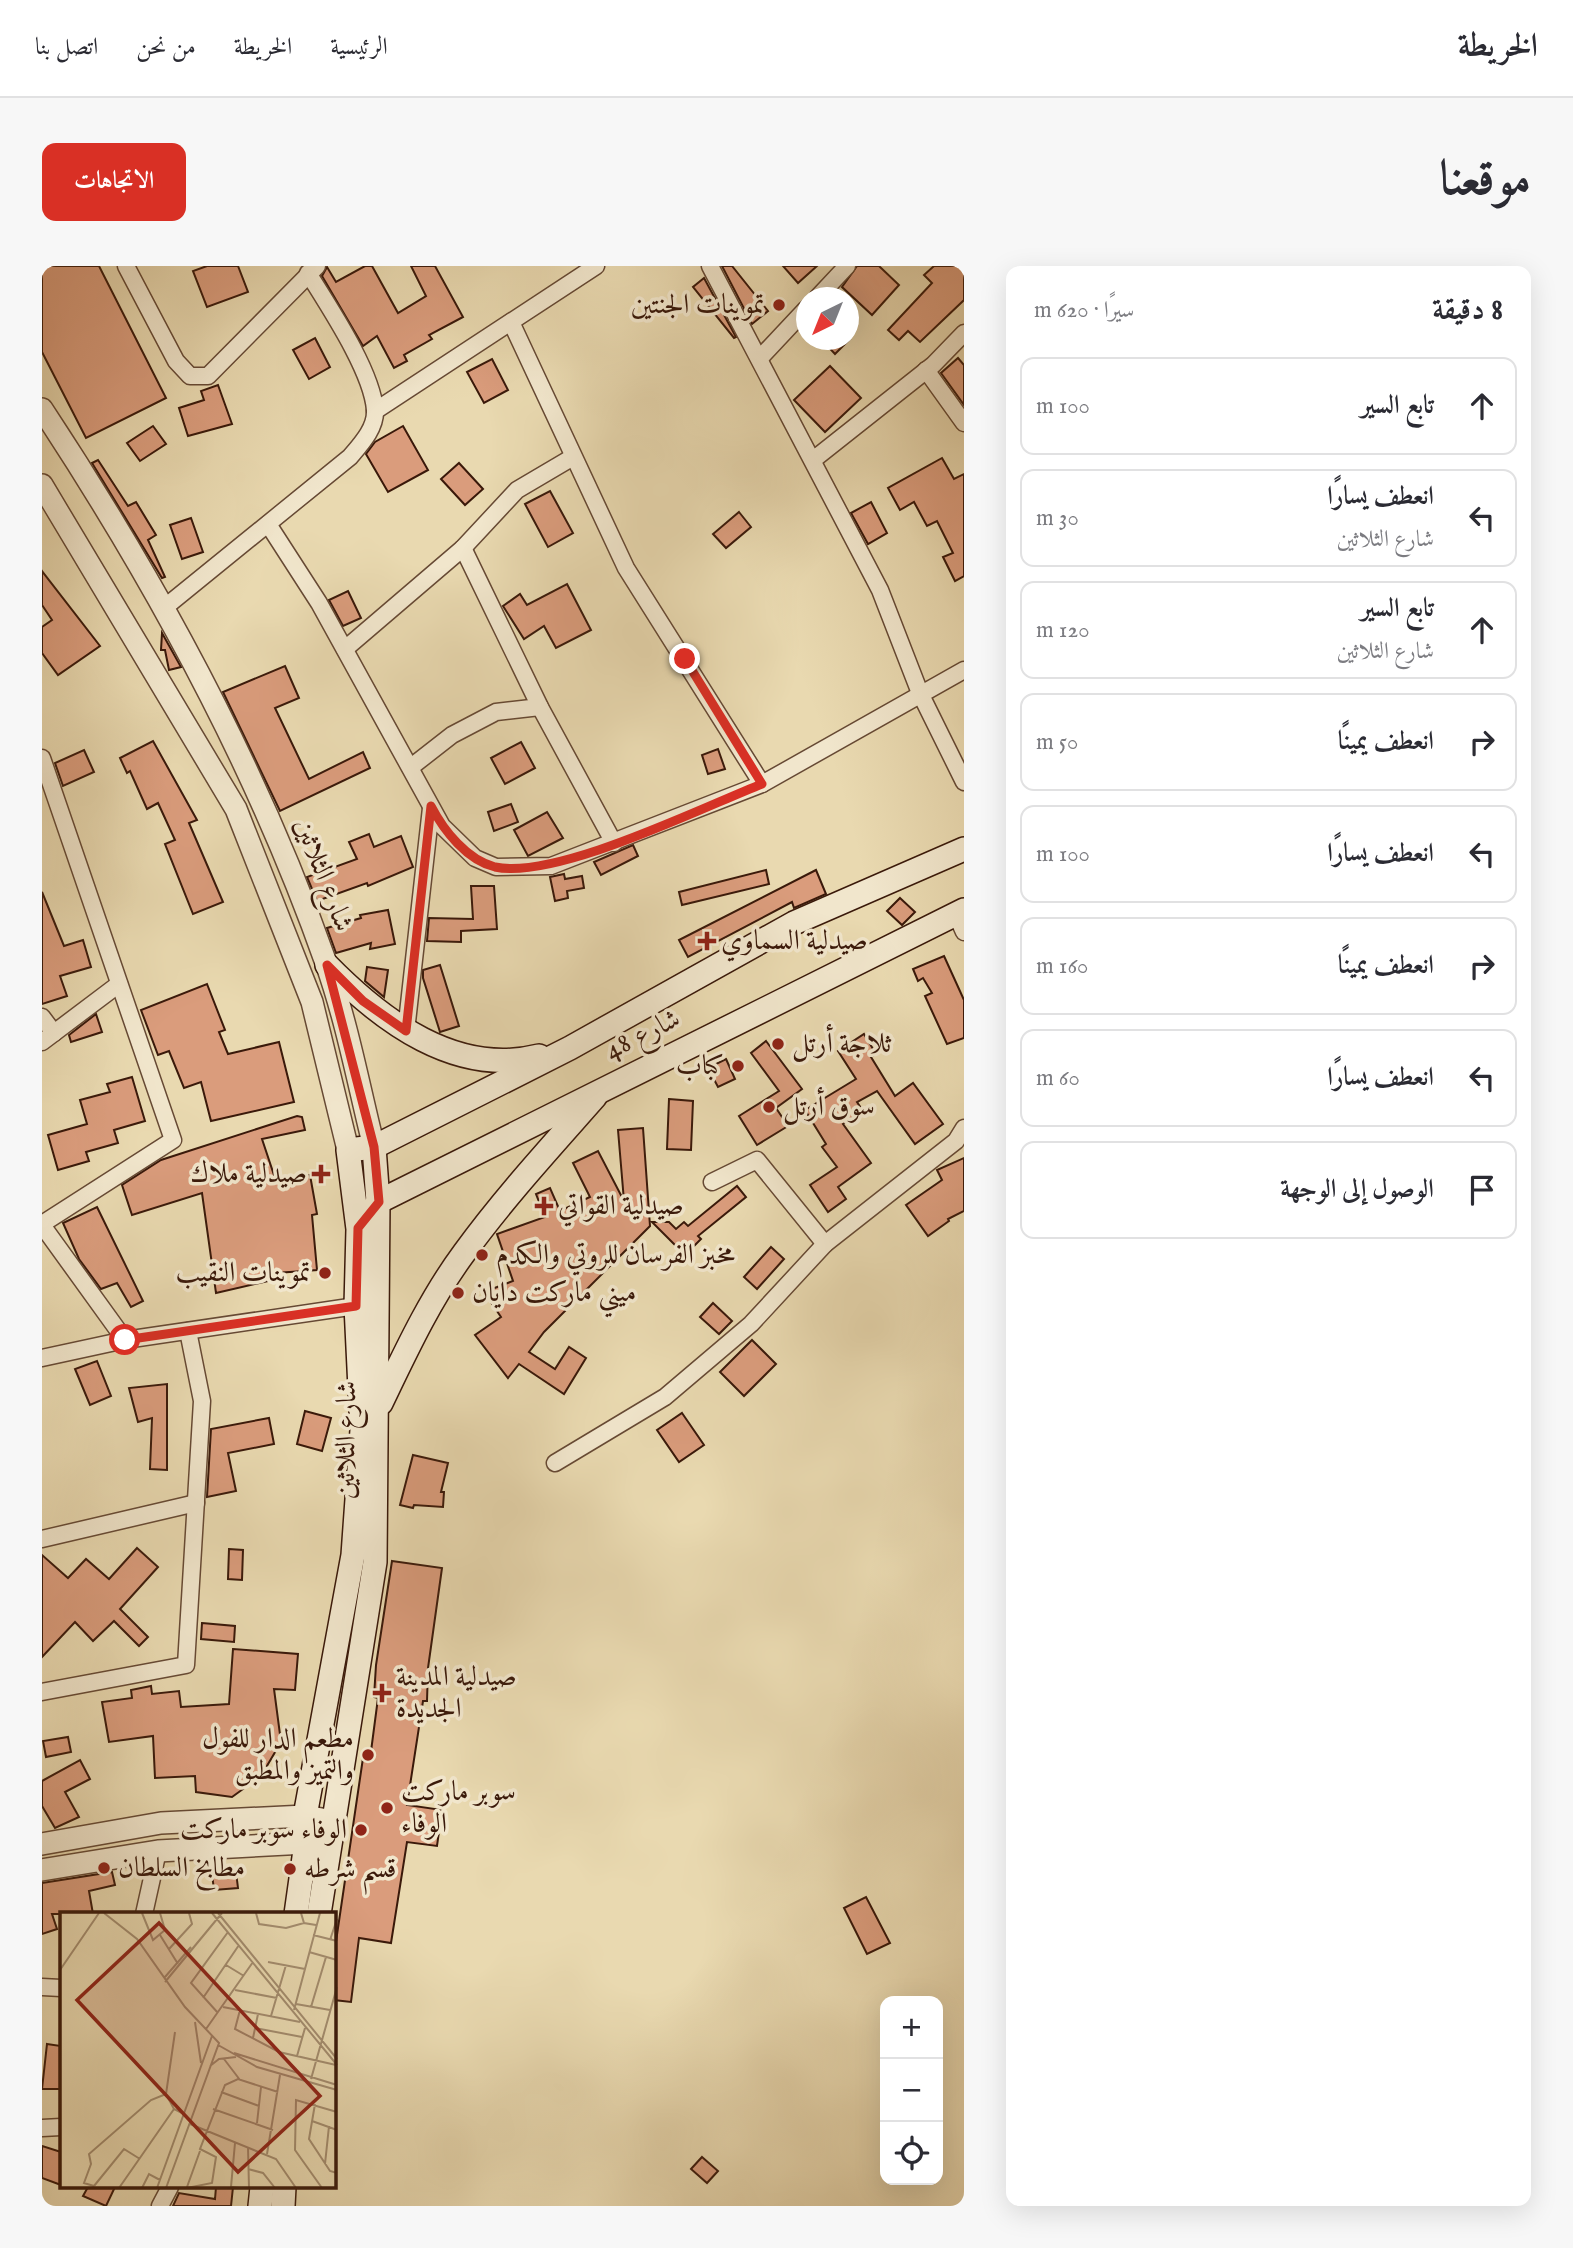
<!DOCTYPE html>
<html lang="ar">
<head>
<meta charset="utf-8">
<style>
	:root { --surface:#fff; --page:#f7f7f7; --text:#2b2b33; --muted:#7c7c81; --line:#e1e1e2; --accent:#d93025 }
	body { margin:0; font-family:"IM FELL English",Amiri,serif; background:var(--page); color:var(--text); direction:rtl }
	.controls { position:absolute; right:21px; bottom:21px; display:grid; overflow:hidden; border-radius:14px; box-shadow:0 7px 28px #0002 }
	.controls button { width:63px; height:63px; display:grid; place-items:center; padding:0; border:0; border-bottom:2px solid var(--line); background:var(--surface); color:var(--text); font:35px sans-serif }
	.compass { position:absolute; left:754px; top:21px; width:63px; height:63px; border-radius:50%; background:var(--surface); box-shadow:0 7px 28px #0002; rotate:223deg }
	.stop { position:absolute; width:21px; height:21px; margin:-16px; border:5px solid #d93025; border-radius:50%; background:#fff }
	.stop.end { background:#d93025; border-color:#fff; box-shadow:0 2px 7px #0008 }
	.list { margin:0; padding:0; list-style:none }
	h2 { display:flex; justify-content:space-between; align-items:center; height:91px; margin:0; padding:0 28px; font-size:30px }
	h2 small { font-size:23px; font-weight:400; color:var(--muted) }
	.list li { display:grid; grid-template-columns:46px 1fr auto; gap:21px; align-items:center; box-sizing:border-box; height:98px; margin:0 14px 14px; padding:0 14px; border:2px solid var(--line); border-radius:14px }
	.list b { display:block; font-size:26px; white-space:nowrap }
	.list p { margin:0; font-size:23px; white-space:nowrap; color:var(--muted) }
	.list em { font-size:23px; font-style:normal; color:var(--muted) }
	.icon { flex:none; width:38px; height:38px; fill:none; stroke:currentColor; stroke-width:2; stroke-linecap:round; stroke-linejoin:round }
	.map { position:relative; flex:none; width:922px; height:1940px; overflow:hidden; direction:ltr; border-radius:14px }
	header { display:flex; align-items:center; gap:42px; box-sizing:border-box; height:98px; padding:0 35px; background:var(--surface); border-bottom:2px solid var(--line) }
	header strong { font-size:33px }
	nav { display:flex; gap:38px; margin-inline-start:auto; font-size:24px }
	.intro { display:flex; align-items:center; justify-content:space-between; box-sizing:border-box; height:168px; padding:0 42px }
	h1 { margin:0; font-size:49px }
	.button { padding:18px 32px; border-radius:14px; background:var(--accent); color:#fff; font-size:24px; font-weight:700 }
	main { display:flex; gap:42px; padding:0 42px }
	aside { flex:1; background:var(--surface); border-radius:14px; box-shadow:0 7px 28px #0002 }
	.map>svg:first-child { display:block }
	.building { fill:#da9c7c; stroke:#3a190a; stroke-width:2 }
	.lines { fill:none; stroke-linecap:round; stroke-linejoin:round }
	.minor-casing { stroke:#664934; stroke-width:19 }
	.tertiary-casing { stroke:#664934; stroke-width:24 }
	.secondary-casing { stroke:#3a190a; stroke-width:26 }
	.minor { stroke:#f1e6cc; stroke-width:16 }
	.tertiary { stroke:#f1e6cc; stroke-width:21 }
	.secondary { stroke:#f1e6cc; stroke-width:23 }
	.route { stroke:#d93025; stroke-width:9 }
	.poi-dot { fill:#8f2418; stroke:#f1e6cc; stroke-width:2.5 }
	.labels { text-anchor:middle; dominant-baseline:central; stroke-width:7; stroke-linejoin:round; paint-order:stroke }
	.poi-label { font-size:28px; fill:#3a190a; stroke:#f1e6cc; text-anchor:start }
	.street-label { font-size:28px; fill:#3a190a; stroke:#f1e6cc }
	.inset-road { fill:none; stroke:#a38c6e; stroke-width:2 }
	.view { fill:#8f2418; fill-opacity:0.15; stroke:#8f2418; stroke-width:3.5 }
	.inset-edge { fill:none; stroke:#3a190a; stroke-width:3.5 }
</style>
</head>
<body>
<header>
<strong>الخريطة</strong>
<nav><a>الرئيسية</a><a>الخريطة</a><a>من نحن</a><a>اتصل بنا</a></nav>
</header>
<div class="intro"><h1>موقعنا</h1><a class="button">الاتجاهات</a></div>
<main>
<aside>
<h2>8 دقيقة<small>سيرًا · 620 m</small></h2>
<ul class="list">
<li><svg class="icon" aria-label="ahead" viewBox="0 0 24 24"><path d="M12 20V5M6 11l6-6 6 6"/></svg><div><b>تابع السير</b></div><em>100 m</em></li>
<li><svg class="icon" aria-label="left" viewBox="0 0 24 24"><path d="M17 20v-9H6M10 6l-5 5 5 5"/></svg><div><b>انعطف يسارًا</b><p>شارع الثلاثين</p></div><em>30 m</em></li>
<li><svg class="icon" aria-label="ahead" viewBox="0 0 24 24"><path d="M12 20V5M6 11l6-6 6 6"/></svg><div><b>تابع السير</b><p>شارع الثلاثين</p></div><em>120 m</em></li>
<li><svg class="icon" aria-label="right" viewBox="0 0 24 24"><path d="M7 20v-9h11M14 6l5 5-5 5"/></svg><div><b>انعطف يمينًا</b></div><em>50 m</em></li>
<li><svg class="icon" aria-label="left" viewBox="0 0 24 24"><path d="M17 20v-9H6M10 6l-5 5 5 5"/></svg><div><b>انعطف يسارًا</b></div><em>100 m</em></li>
<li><svg class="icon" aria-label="right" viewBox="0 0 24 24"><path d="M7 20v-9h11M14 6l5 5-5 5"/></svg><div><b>انعطف يمينًا</b></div><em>160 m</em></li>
<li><svg class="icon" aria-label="left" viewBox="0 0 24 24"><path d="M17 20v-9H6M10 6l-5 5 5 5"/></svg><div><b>انعطف يسارًا</b></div><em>60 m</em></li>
<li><svg class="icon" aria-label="arrive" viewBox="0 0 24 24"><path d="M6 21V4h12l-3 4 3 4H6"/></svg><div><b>الوصول إلى الوجهة</b></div></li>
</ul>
</aside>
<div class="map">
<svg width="922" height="1940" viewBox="0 0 922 1940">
	<rect width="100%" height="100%" fill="#e9d9b0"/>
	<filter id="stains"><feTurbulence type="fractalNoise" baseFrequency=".00286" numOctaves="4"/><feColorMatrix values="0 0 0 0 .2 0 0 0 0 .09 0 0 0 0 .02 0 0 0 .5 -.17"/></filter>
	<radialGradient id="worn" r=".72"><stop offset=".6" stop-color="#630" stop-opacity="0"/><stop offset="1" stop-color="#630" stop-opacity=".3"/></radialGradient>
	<!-- building -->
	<g class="building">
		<polygon points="0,0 57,0 124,132 44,172 0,86"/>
		<polygon points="165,0 196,0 206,26 165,41 151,5"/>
		<polygon points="323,0 330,0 356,47 384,30 369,0 393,0 421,51 387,69 390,73 362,89 365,95 352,102 335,70 321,80 280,10 285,1 294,16"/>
		<polygon points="680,0 690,0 726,45 710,58"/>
		<polygon points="741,0 775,0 756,17"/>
		<polygon points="815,0 837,0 857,19 830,49 800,21"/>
		<polygon points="892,0 922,0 922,34 878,76 866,65 857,74 846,64 890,17 882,9"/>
		<polygon points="662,12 694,71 692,72 651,21"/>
		<polygon points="273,72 288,101 267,113 251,84"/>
		<polygon points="780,74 807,74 793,88"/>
		<polygon points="916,92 922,99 922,139 899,107"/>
		<polygon points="450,93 466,124 442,137 425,106"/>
		<polygon points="788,100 819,132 783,166 752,134"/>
		<polygon points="176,119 190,158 146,170 137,142 162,134 159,125"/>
		<polygon points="111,160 124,178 98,195 85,177"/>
		<polygon points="361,160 386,204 346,226 324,188 333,176"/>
		<polygon points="900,192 912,213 922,208 922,310 913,315 901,291 911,287 895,255 885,260 872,236 858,244 846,222"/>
		<polygon points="56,194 86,240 94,236 114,269 106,274 123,311 120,312 50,197"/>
		<polygon points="417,197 441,223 423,239 399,213"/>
		<polygon points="508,225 531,267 506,281 483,238"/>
		<polygon points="829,236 845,267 826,278 809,247"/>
		<polygon points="697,246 709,261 684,282 671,268"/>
		<polygon points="149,252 161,286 140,293 128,259"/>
		<polygon points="0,305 58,380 16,409 0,387 0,361 10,354 0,339"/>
		<polygon points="525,318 549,364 514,382 502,360 482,373 461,340 478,328 485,339"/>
		<polygon points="306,325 319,352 301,360 287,334"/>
		<polygon points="120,367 139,401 127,404 123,384 119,384"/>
		<polygon points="243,400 257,432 233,442 267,513 321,486 328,502 238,545 181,426"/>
		<polygon points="111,475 155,554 147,557 181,636 151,648 123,578 133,574 116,537 105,543 88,505 85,507 78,492"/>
		<polygon points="479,476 493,502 463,518 449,492"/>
		<polygon points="676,483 683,503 666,508 660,489"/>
		<polygon points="42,484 52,506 21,520 13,497"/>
		<polygon points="469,538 476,556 452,565 446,546"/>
		<polygon points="505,546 521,572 486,590 472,564"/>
		<polygon points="327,568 332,581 359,570 371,601 326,620 325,617 275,635 265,611 315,593 307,576"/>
		<polygon points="591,579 596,590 559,609 552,596"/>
		<polygon points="724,604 727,618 640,639 637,626"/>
		<polygon points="774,604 784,628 752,642 750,636 646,691 637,674"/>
		<polygon points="522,608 523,613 540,610 542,622 525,625 526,632 513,635 508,611"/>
		<polygon points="429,620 452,620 455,663 419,665 419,676 385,675 387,652 431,653"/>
		<polygon points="0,626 22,680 41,674 49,701 18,710 25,730 0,738"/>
		<polygon points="858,632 873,646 860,659 845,645"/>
		<polygon points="346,644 353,678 328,683 329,677 294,687 285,662 319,652 318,649"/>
		<polygon points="902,690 922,734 922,772 905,778 883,730 890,727 881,712 876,715 871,703"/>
		<polygon points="398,699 417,760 398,766 381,712 381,704"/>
		<polygon points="325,701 346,704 342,731 323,715"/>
		<polygon points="165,718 183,764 177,766 186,788 237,776 252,836 169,855 159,816 142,822 127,785 116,789 99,744"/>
		<polygon points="54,748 60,766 29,776 27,769"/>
		<polygon points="822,768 834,788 829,791 853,830 871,817 901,858 873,878 835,825 815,836 821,845 801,858 829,897 796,921 804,933 786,946 768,919 795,901 780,881 784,878 763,844 814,813 796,785"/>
		<polygon points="724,775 760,823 734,842 746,860 715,879 697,850 737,825 709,787"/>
		<polygon points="684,793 693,813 676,821 666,802"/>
		<polygon points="90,811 103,855 72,864 76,877 44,886 47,895 16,904 6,869 45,858 38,834 68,826 65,818"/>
		<polygon points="627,833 651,835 649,884 625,883"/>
		<polygon points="255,850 260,851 263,864 220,873 234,915 268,909 275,948 270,949 275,1004 234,1007 235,1013 174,1027 160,927 90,949 80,919 119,894"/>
		<polygon points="601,862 608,960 502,1066 487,1086 513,1103 527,1081 544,1092 522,1128 477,1098 466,1112 433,1069 459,1051 442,1026 471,1015 455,968 503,951 494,928 508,922 518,945 548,931 531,897 556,885 582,935 576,864"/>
		<polygon points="922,892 922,945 906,953 907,955 886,970 864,939 900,914 895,904"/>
		<polygon points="695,920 704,931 656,970 659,973 643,989 610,956 627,956 634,963 642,956 646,960"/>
		<polygon points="55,941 101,1035 89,1041 75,1017 59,1023 37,993 21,957"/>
		<polygon points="729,981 742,993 715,1023 702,1011"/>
		<polygon points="671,1037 690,1055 677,1068 658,1051"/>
		<polygon points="710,1074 734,1098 702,1130 678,1106"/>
		<polygon points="55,1095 69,1130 48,1139 33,1103"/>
		<polygon points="125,1118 125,1204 108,1203 110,1152 96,1156 87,1122"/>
		<polygon points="263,1145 289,1152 280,1185 255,1178"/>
		<polygon points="640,1147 662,1179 637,1196 615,1164"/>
		<polygon points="227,1152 232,1178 186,1187 194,1225 165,1231 169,1163"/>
		<polygon points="371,1189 406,1197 399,1226 402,1226 401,1241 372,1239 371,1242 358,1239"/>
		<polygon points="95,1282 116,1301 78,1343 106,1371 97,1380 72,1355 51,1375 33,1356 0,1391 0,1289 26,1312 44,1293 67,1313"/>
		<polygon points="187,1283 201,1284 200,1314 186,1313"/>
		<polygon points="350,1295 400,1302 386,1402 385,1435 381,1435 365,1539 400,1544 395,1580 365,1576 349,1677 317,1672 309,1736 292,1734 292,1689 321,1492 328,1493 336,1432 332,1431 334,1399"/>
		<polygon points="160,1357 193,1360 192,1376 159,1373"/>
		<polygon points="191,1383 256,1388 253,1424 232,1423 239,1476 219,1510 190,1531 154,1526 153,1510 113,1512 111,1470 67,1476 60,1436 90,1432 89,1424 109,1420 110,1428 137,1425 139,1441 187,1438"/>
		<polygon points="26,1471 29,1486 4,1491 1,1475"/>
		<polygon points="38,1494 48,1513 23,1526 37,1551 13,1562 0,1540 0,1515"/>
		<polygon points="70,1606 73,1619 47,1625 51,1648 10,1648 15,1663 0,1668 0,1617"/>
		<polygon points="194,1606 196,1622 172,1624 170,1608"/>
		<polygon points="824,1631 848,1677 825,1688 802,1642"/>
		<polygon points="5,1778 19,1780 19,1823 0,1823"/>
		<polygon points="0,1880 19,1886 19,1919 0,1912"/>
		<polygon points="660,1891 676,1905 665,1917 649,1903"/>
		<polygon points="46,1921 73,1921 64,1940 41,1930"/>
		<polygon points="174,1921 191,1921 189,1940 131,1940 137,1927 173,1933"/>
	</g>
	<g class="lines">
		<!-- minor casing -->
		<g class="minor-casing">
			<g id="minor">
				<polyline points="84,0 134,95 148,110 166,110 275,0"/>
				<polyline points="668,0 838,324 878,427 922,516"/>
				<polyline points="775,32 805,0"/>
				<polyline points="469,56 584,302 720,518"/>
				<polyline points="718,92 764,43"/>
				<polyline points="884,104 922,157"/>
				<polyline points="333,145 554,0"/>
				<polyline points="771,194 891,99 922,67"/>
				<polyline points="226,258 277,337 400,560 433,592 454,601 509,600 720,518 922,404"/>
				<polyline points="421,282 498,441 572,577"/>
				<path d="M 122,342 L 308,191 C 319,178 334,162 333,144 C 330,105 287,41 266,7"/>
				<polyline points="303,383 421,282 475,224 531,191"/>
				<polyline points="0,492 131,874 0,958"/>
				<polyline points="369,501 410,469 454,446 498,441"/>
				<polyline points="914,648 922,666"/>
				<polyline points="0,751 12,767"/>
				<polyline points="364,765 389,542"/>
				<polyline points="0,776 77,718"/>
				<polyline points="670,916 715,894 783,978"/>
				<polyline points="0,959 83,1074"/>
				<polyline points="0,1092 83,1074 314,1040"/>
				<polyline points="513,1197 623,1131 709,1058 783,978 914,875 922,862"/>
				<polyline points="0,1273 154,1237"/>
				<polyline points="0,1426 144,1399 160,1135 146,1065"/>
				<polyline points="102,1648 116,1585"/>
				<polyline points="0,1721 19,1722"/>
				<polyline points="0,1862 19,1861"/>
				<polyline points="118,1940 128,1921"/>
			</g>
		</g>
		<!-- tertiary casing -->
		<g class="tertiary-casing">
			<g id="tertiary">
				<path d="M 0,143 C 115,317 215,501 284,697 C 305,756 317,821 332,881"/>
				<polyline points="0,219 194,543 270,736 306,884"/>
				<polyline points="0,1578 119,1557 263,1550 291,1555"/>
				<polyline points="0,1604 116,1585 264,1577 279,1581"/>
			</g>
		</g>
		<!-- secondary casing -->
		<g class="secondary-casing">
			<g id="secondary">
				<path d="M 285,699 C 340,755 414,811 497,790"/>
				<polyline points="329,946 336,936 922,644"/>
				<path d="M 339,1137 C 364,1085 388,1033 422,987 C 462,932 508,882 553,831"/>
				<polyline points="254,1648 264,1577 263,1550 311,1289 320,1164 314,1040 316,963 306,884 332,881 528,782 752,657 922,583"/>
				<polyline points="277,1648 333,1296 336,936 332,881"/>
				<polyline points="218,1940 220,1921"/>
				<polyline points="241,1940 242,1921"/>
			</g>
		</g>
		<!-- minor -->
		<use href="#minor" class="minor"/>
		<!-- tertiary -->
		<use href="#tertiary" class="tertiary"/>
		<!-- secondary -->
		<use href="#secondary" class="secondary"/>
	</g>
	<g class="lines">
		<!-- route -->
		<path class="route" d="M 83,1074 L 314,1040 L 316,962 L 337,936 L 332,881 L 285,699 L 321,735 L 364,765 L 389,540 C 402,565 425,594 453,601 C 514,614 659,542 720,518 L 643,393"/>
	</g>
	<!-- markers -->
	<g class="poi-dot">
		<circle cx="737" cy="39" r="7"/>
		<path d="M661.5 664.5h7v7h7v7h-7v7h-7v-7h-7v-7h7z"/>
		<circle cx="736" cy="778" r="7"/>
		<circle cx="696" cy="800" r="7"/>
		<circle cx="727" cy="841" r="7"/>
		<path d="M275.5 897.5h7v7h7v7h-7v7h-7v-7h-7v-7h7z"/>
		<path d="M498.5 929.5h7v7h7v7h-7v7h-7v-7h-7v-7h7z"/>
		<circle cx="440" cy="989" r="7"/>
		<circle cx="283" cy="1007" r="7"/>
		<circle cx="416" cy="1027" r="7"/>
		<path d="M336.5 1416.5h7v7h7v7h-7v7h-7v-7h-7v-7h7z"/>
		<circle cx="326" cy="1489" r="7"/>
		<circle cx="345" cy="1542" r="7"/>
		<circle cx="319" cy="1564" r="7"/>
		<circle cx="62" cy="1602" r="7"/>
		<circle cx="248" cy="1603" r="7"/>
	</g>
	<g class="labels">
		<!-- poi labels -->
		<g class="poi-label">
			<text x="723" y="39" text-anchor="end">تموينات الجنتين</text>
			<text x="679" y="675">صيدلية السماوي</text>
			<text x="750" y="778">ثلاجة أرتل</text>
			<text x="682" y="800" text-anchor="end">كباب</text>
			<text x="741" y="841">سوق أرتل</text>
			<text x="265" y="908" text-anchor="end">صيدلية ملاك</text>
			<text x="516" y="940">صيدلية القواتي</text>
			<text x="454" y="989">مخبز الفرسان للروتي والكدم</text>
			<text x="269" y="1007" text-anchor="end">تموينات النقيب</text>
			<text x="430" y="1027">ميني ماركت دايان</text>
			<text x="354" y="1411">صيدلية المدينة<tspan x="354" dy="32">الجديدة</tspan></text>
			<text x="312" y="1473" text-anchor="end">مطعم الدار للفول<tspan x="312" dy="32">والتميز والمطبق</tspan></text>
			<text x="359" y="1526">سوبر ماركت<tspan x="359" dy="32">الوفاء</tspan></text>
			<text x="305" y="1564" text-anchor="end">الوفاء سوبر ماركت</text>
			<text x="76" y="1602">مطابخ السلطان</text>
			<text x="262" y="1603">قسم شرطه</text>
		</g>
		<!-- street labels -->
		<g class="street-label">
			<text transform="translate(281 609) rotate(69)">شارع الثلاثين</text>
			<text transform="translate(601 769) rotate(-26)">شارع 48</text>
			<text transform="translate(305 1174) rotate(-89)">شارع الثلاثين</text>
		</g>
	</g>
	<!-- overview -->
	<g transform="translate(18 1646)">
		<rect width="276" height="276" fill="#e9d9b0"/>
		<path class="inset-road" d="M 44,1 L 77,27 L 125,95 L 159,131 L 106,276M 82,1 L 93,28 L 105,18 L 100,1M 152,1 L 277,153M 158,1 L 277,147M 196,1 L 199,12 L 226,16 L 244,11M 241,1 L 244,11 L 256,13M 100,23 L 118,52M 253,23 L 277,29M 270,28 L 277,7M 109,37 L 132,12 L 129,1M 249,40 L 277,48M 208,50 L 245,57M 166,53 L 184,64M 0,58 L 39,1M 105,65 L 131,35M 105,70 L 162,1M 175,78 L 217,86M 143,86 L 179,33M 236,92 L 270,98M 163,95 L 240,110M 251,95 L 266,45M 180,98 L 175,117 L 219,140 L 276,153M 234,98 L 260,1M 158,101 L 131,71 L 168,20M 211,104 L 226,53M 135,110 L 141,151M 195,116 L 242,125M 146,117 L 193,50M 115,120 L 106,182 L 114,197 L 124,202M 193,126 L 198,102M 158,133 L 197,155 L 277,178M 174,141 L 277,173M 237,144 L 245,116M 164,147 L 180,168M 150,154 L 159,147 L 176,145M 251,167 L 277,75M 161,180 L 199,194M 255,192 L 249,227 L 270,259 L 277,261M 153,197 L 213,218M 252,209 L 277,218M 197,211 L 201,175M 130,212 L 216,247 L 236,276M 175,231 L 171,275 L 179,276M 188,235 L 189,276M 207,242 L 220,163M 265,252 L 269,214M 188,257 L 203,261 L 215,276M 34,274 L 24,271 L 31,252 L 29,242 L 91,188 L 106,182M 34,274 L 64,237 L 80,247M 127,275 L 140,239M 59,276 L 114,197M 82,276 L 89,262 L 100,268M 97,276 L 152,124M 127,276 L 152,271 L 156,245 L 140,237 L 165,173 L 178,167 L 218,180M 262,276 L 235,238 L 236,188 L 277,200"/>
		<path class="view" d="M 99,11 L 260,184 L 178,260 L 17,88 Z"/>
		<rect width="276" height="276" class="inset-edge"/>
	</g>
	<rect width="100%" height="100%" filter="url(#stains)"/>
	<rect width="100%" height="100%" fill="url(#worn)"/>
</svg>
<div class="controls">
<button>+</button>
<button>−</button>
<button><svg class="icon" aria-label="locate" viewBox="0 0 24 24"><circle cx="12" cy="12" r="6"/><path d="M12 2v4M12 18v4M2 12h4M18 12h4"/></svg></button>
</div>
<svg class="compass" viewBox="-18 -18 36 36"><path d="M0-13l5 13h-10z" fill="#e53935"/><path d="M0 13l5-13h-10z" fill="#7c7c81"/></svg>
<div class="stop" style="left:83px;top:1074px"></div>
<div class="stop end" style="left:643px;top:393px"></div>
</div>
</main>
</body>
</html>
